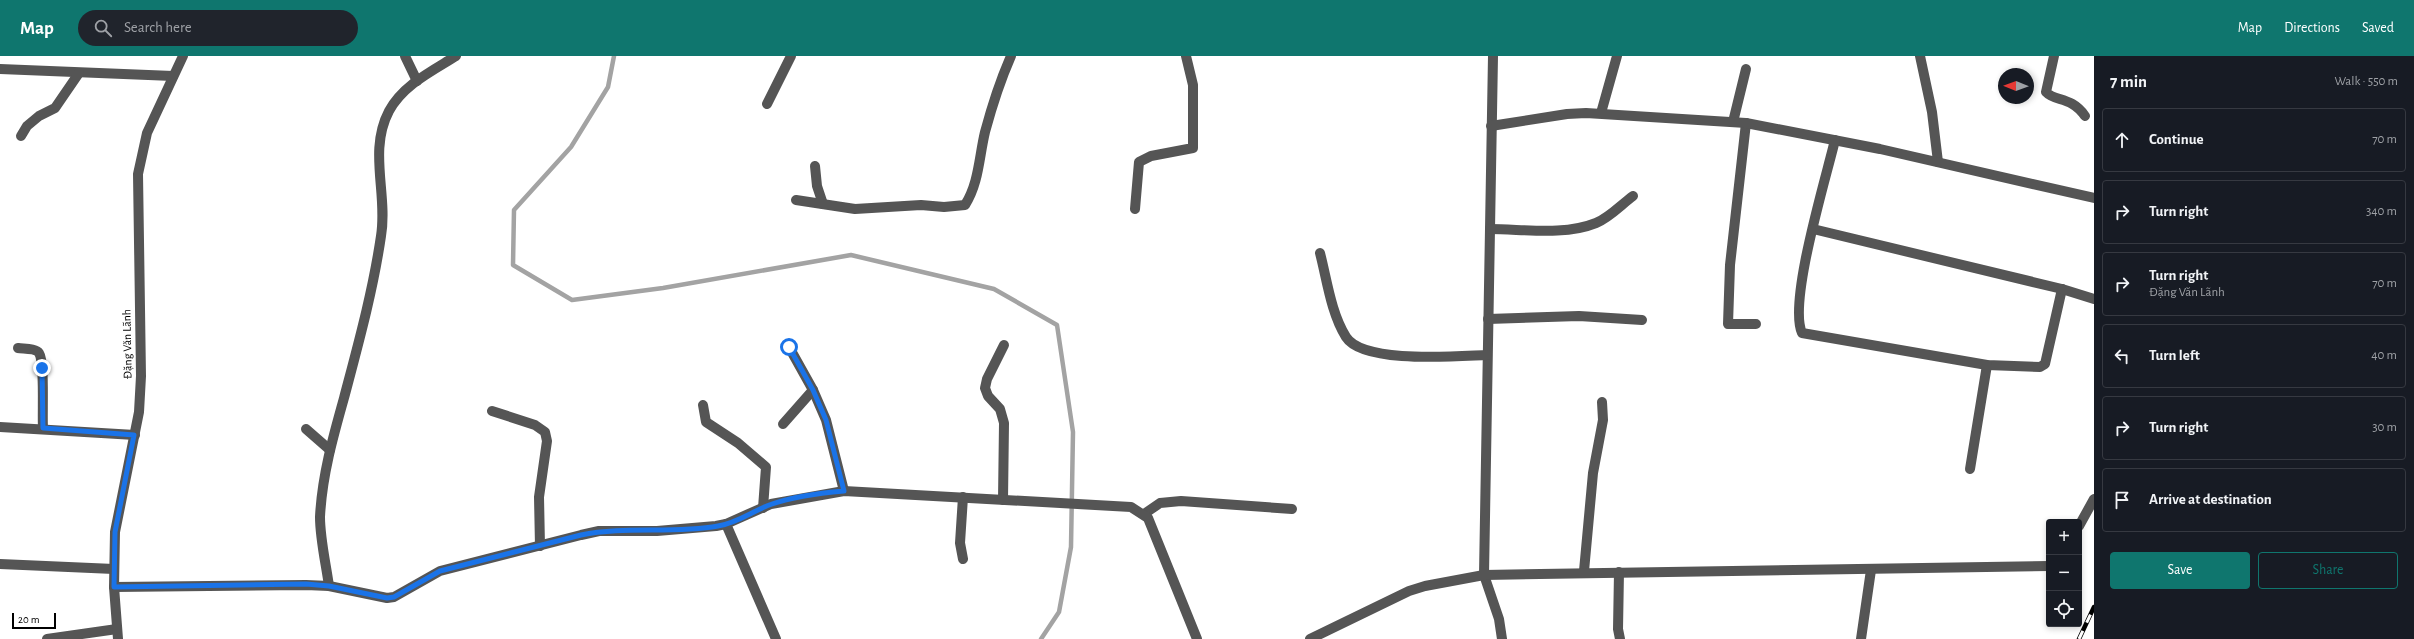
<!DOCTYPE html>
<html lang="en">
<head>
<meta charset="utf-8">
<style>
	:root { --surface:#171b24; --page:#20242c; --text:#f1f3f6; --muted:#9ea1a6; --line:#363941; --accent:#0f766e }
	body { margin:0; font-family:"Alegreya Sans",sans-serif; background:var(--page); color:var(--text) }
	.controls { position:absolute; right:12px; bottom:12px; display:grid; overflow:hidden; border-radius:4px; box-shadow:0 2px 6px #0003 }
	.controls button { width:36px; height:36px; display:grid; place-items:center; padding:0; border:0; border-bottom:1px solid var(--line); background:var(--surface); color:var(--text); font:20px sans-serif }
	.compass { position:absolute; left:1998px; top:12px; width:36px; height:36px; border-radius:50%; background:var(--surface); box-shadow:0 2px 6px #0003; rotate:271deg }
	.scale { position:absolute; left:12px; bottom:10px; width:44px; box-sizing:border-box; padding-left:4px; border:2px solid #000; border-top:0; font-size:11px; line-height:14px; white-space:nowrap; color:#000; -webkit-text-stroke:3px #fff; paint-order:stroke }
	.stop { position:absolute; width:12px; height:12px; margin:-9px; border:3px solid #1a73e8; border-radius:50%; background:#fff }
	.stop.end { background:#1a73e8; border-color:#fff; box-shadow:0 1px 4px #0008 }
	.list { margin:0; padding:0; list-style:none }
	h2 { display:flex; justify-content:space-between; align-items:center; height:52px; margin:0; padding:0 16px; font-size:17px }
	h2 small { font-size:13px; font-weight:400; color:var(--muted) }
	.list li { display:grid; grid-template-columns:26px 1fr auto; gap:12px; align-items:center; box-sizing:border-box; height:64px; margin:0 8px 8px; padding:0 8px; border:1px solid var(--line); border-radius:4px }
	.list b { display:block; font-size:15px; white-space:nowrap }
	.list p { margin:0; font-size:13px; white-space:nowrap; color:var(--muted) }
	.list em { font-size:13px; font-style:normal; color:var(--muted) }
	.actions { display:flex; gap:8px; padding:12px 16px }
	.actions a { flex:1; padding:9px 0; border:1px solid var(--accent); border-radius:4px; text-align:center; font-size:14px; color:var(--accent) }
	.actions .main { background:var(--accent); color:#fff }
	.icon { flex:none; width:22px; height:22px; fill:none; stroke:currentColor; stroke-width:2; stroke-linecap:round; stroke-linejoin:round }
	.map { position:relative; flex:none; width:2094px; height:583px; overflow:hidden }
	header { display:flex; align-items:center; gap:24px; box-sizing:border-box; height:56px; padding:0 20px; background:var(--accent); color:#fff }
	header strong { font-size:19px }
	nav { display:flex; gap:22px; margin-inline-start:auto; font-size:14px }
	.search { width:280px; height:36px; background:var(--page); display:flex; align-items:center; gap:10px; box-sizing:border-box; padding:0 14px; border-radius:22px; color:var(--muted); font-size:15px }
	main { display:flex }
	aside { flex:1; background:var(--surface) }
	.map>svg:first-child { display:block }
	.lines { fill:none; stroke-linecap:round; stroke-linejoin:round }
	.stream { stroke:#a3a3a3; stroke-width:4.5 }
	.minor { stroke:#555; stroke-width:10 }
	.rail-casing { stroke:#000; stroke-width:4.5 }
	.rail { stroke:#fff; stroke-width:3; stroke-dasharray:9; stroke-linecap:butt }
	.route { stroke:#1a73e8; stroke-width:5 }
	.labels { text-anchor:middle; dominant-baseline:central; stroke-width:3.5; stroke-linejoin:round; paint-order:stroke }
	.street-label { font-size:12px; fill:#000; stroke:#fff }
</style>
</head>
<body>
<header>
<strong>Map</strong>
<div class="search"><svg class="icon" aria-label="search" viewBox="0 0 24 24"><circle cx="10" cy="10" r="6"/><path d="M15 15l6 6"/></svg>Search here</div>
<nav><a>Map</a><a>Directions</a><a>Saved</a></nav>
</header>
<main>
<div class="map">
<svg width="2094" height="583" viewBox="0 0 2094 583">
	<rect width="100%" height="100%" fill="#fff"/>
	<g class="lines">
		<!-- stream -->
		<polyline class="stream" points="614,0 608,31 571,91 514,154 513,209 572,244 663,232 851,199 994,233 1057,269 1073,376 1071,491 1059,556 1041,583"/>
		<!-- minor -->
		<g class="minor">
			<polyline points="405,0 417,25"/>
			<polyline points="1493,0 1484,519 1499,563 1502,583"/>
			<polyline points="1920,0 1932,56 1938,106"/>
			<path d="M 2054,0 L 2046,36 C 2055,46 2071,40 2085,60"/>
			<polyline points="0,13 173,20"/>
			<polyline points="767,48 791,0"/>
			<polyline points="1601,57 1617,0"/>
			<polyline points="1733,66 1746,13"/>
			<polyline points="1746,67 1730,209 1728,268 1756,268"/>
			<polyline points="1491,70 1567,58 1586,57 1746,67 1880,93 2094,142"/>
			<polyline points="21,80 27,70 39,60 55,52 79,17"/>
			<path d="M 1835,84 C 1826,122 1788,246 1802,277 L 1987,309 L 2040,311 L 2045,308 L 2062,233"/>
			<polyline points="815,110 817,130 823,148"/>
			<path d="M 796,144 L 855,153 L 921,149 L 944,151 L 965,149 C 979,127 979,101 985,76 C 992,50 1000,25 1011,0"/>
			<polyline points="1135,153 1139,106 1151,100 1193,92 1193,29 1186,0"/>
			<path d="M 1490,173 C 1523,173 1564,180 1596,167 C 1609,162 1622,148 1633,140"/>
			<polyline points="1813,173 2062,233 2094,243"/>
			<path d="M 1320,197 C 1327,224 1331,257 1346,281 C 1363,308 1457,300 1487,299"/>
			<polyline points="1488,263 1579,260 1642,264"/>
			<polyline points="789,291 813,334 826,364 844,435"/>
			<path d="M 18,292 C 23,293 36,292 39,297 C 45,306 42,358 43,372"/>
			<polyline points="703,349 706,366 738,387 766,411 763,452"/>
			<polyline points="492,355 535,369 545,376 547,385 539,441 540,490"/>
			<polyline points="783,368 813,334"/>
			<polyline points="0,371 135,379"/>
			<polyline points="306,373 330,394"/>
			<polyline points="1970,413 1987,309"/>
			<polyline points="963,441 960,487 963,503"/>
			<polyline points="1003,444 1004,367 1000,353 988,340 985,332 987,323 1004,289"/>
			<polyline points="1144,458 1160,447 1181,445 1292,453"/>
			<polyline points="726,468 776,583"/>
			<polyline points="2079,470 2094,443"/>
			<polyline points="0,508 114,513"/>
			<polyline points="1584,515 1593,417 1603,364 1602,346"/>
			<polyline points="1619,516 1618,573 1620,583"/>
			<path d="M 329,530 C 326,508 320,483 320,461 C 322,420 333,381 344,342 C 358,289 373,235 381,180 C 388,138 368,95 389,55 C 403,29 432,15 456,0"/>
			<polyline points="114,531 306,529 329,530 387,542 394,541 440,515 581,479 599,475 657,475 716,470 726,468 771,448 844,435 1131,451 1148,462 1197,583"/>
			<polyline points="47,583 117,573"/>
			<polyline points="118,583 114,531 115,476 139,356 141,320 138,118 147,77 183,0"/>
			<polyline points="1310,583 1409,535 1425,530 1484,519 2049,510"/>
			<polyline points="1861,583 1871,514"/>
		</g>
		<!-- rail casing -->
		<g class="rail-casing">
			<polyline id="rail" points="2079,583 2094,551"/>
		</g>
		<!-- rail -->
		<use href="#rail" class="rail"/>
	</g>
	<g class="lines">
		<!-- route -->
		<path class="route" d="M 42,312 L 43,372 L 134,379 L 115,476 L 114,531 L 306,528 L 329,530 L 387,542 L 394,541 L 440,515 L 581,479 C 626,470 673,478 718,470 C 738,467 754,454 772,448 C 795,440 821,437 844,435 L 826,364 L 813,334 L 789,291"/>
	</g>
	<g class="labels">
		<!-- street labels -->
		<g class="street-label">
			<text transform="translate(127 288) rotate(-91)">Đặng Văn Lãnh</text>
		</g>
	</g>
</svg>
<div class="controls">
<button>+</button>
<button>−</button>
<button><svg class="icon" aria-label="locate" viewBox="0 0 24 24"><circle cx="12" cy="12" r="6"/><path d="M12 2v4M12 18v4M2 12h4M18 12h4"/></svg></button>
</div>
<svg class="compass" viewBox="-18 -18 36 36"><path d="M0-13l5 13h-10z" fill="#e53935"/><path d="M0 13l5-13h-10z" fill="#9ea1a6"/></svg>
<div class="scale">20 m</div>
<div class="stop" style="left:789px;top:291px"></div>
<div class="stop end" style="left:42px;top:312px"></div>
</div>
<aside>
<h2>7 min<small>Walk · 550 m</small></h2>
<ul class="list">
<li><svg class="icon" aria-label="ahead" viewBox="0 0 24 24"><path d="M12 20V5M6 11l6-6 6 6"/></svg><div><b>Continue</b></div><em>70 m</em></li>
<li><svg class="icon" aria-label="right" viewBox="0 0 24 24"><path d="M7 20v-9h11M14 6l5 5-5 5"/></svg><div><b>Turn right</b></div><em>340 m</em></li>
<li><svg class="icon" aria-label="right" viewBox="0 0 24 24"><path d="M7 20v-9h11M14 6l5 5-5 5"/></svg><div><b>Turn right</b><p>Đặng Văn Lãnh</p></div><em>70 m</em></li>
<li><svg class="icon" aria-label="left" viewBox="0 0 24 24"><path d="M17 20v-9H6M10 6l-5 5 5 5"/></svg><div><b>Turn left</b></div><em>40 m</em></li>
<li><svg class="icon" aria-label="right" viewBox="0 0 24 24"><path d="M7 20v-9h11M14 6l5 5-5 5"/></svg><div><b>Turn right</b></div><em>30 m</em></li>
<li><svg class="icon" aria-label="arrive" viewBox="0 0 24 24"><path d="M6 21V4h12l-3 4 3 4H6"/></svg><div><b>Arrive at destination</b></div></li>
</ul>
<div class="actions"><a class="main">Save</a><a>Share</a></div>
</aside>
</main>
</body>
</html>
